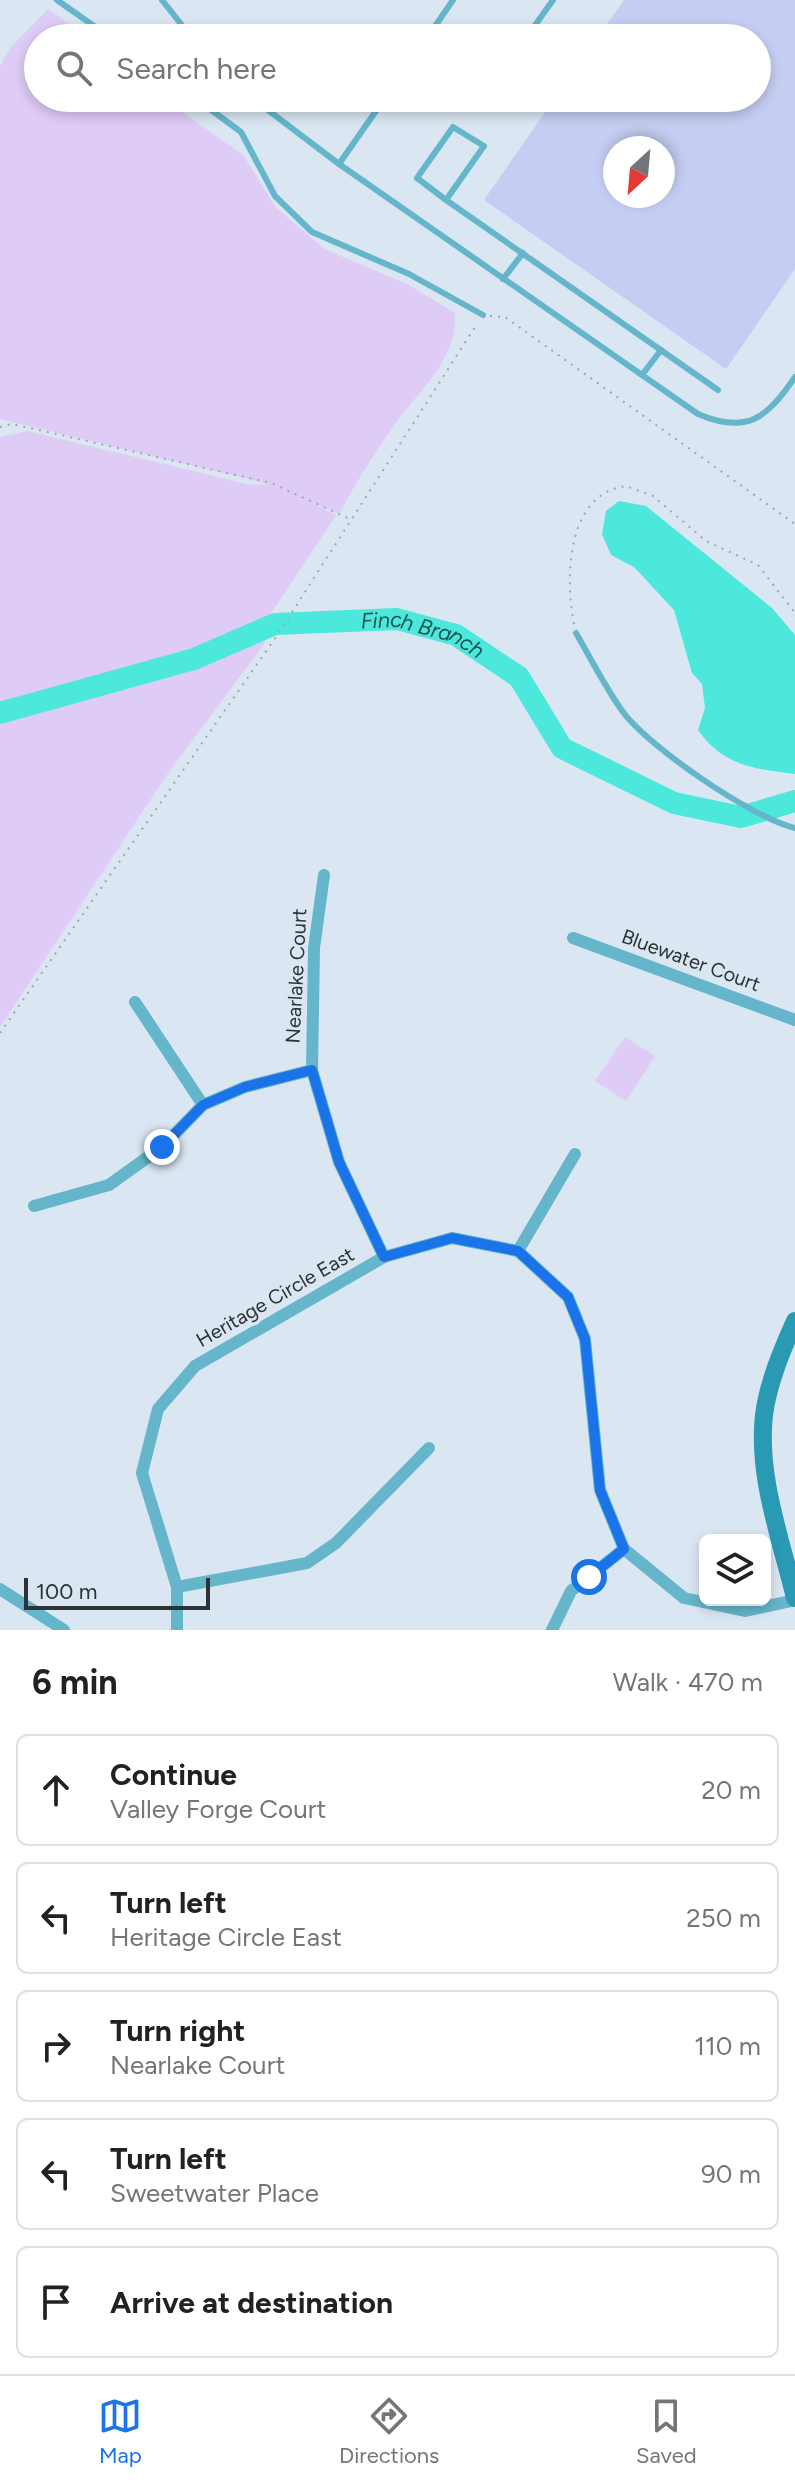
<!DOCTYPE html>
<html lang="en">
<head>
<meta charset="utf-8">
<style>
	:root { --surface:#fff; --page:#f2f2f2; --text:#202124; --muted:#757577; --line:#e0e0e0; --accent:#1a73e8 }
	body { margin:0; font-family:Figtree,sans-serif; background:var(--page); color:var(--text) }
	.controls { position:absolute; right:24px; bottom:24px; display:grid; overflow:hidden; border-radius:12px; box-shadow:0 4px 12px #0003 }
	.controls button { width:72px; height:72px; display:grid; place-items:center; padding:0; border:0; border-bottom:2px solid var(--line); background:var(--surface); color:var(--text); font:40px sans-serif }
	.compass { position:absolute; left:603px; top:136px; width:72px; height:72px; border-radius:50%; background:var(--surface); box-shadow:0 4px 12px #0003; rotate:206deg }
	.scale { position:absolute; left:24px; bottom:20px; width:186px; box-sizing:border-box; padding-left:8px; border:4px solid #2d3236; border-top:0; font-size:22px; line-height:28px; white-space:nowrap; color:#2d3236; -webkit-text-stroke:6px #dae6f2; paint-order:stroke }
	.stop { position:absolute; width:24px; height:24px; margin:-18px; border:6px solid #1a73e8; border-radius:50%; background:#fff }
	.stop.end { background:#1a73e8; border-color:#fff; box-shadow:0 2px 8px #0008 }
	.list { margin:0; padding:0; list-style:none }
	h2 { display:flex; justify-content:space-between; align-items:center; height:104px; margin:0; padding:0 32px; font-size:34px }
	h2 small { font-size:26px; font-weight:400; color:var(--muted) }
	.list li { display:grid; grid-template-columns:52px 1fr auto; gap:24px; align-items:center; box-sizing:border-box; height:112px; margin:0 16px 16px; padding:0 16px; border:2px solid var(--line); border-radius:12px }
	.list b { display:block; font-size:30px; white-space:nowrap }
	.list p { margin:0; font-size:26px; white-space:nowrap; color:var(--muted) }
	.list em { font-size:26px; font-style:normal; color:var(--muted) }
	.icon { flex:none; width:44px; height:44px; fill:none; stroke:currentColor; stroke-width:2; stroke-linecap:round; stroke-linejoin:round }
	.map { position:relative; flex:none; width:795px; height:1630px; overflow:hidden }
	.search { position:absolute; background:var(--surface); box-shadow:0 4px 12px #0003; left:24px; right:24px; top:24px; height:88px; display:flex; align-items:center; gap:20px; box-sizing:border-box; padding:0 28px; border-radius:44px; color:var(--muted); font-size:30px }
	.sheet { height:744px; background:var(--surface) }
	nav { display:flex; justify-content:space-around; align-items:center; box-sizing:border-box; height:112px; border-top:2px solid var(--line); background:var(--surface); font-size:22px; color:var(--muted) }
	nav a { display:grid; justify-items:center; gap:4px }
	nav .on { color:var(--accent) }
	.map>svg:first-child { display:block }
	.green { fill:#decbf6 }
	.water { fill:#4ce8dc }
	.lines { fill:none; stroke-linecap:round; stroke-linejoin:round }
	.river { stroke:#4ce8dc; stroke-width:22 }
	.building { fill:#c5cdf2; fill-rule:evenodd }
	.path { stroke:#9ea8b1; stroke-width:2; stroke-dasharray:2 6; stroke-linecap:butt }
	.lane { stroke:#65b6cb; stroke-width:6 }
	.street { stroke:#65b6cb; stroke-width:12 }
	.secondary { stroke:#2a9ab4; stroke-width:18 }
	.route { stroke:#1a73e8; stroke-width:10 }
	.labels { text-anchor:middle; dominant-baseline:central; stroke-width:7; stroke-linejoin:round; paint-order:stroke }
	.street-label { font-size:20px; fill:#2d3236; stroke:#dae6f2 }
	.water-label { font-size:22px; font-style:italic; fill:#185853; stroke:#dae6f2 }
</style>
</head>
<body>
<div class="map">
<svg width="795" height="1630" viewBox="0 0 795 1630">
	<rect width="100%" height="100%" fill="#dae6f2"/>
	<!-- green -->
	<g class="green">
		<path d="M 48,9 L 89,38 L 38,38 L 38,98 L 162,98 L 243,155 L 276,208 L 326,250 L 407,284 L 455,313 C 458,359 420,389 395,424 C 374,453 356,483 339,514 L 306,500 L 336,515 L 270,615 L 265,643 L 166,776 L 0,1027 L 0,437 L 27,431 L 251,485 L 269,484 L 0,419 L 0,66 L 11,47 Z"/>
		<polygon points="625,1037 655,1056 626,1101 595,1081"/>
	</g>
	<!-- water -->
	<path class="water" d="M 619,501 L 646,506 L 772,608 L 795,635 L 795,774 C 755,769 723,766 698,730 L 705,708 L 702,684 L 692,673 L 674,610 L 634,567 L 611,555 L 602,534 L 606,511 Z"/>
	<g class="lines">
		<!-- river -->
		<path class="river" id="s1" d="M 0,713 L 194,659 L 275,624 L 397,619 L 456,635 L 519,677 L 562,748 L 674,803 L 741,817 L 795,801"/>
	</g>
	<!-- building -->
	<path class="building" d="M 624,0 L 795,0 L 795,269 L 726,369 L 484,200 L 555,98 L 757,98 L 757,38 L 597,38 ZM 615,148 L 663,148 L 663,196 L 615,196 Z"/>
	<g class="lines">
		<!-- path -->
		<g class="path">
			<polyline points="490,316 505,317 795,524"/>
			<polyline points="0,427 11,424 39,430 271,483 352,520"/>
			<path d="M 574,624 C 565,578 566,494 626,486 L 653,496 L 706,541 L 758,565 L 795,613"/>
			<polyline points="0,1033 276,637 477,324"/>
		</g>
		<!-- lane -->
		<g class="lane">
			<polyline points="57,0 111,38"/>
			<polyline points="162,0 192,38"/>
			<polyline points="427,38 453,0"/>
			<polyline points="526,38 553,0"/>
			<polyline points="195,98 241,132 275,196 312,232 409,274 483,315"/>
			<polyline points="252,98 339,164"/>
			<path d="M 385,98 L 339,164 L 698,414 C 747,435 767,418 795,377"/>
			<polyline points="446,200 484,146 453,127 417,178 446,200 718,390"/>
			<polyline points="503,279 523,253"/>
			<polyline points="642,375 661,350"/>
			<path d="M 576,633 C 591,659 605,687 623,712 C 649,747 752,818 795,828"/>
		</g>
		<!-- street -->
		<g class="street">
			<polyline points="324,875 314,948 312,1070 339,1162 384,1257"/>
			<polyline points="573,938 795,1020"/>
			<polyline points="135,1002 203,1105"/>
			<polyline points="34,1206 109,1185 162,1147 203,1105 245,1087 312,1070"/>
			<polyline points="518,1251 575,1154"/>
			<polyline points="177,1587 307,1563 336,1543 429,1448"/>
			<polyline points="0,1589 64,1630"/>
			<polyline points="177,1630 177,1587 142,1473 158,1409 195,1366 384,1257 452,1238 518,1251 568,1297 585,1339 600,1490 624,1549 684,1598 745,1611 795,1600"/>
			<polyline points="552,1630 571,1591 624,1549"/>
		</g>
		<!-- secondary -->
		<path class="secondary" d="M 795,1321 C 782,1350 768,1383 764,1415 C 757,1476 781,1539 795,1598"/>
	</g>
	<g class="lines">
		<!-- route -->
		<polyline class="route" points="162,1147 203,1105 245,1087 312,1070 339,1162 384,1257 452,1238 518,1251 568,1297 585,1339 600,1490 624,1549 589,1577"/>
	</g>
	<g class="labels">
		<!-- street labels -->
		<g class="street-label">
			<text transform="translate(691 960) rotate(20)">Bluewater Court</text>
			<text transform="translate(296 976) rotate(-87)">Nearlake Court</text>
			<text transform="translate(275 1297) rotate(-30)">Heritage Circle East</text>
		</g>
		<!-- water labels -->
		<g class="water-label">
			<text stroke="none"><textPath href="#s1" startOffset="440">Finch Branch</textPath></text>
		</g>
	</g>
</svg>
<div class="controls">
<button><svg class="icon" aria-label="layers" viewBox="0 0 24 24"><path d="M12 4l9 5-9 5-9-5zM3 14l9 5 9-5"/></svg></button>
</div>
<svg class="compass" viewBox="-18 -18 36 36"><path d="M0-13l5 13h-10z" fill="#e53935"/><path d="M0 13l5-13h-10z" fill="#757577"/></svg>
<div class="scale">100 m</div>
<div class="stop" style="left:589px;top:1577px"></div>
<div class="stop end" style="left:162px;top:1147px"></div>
<div class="search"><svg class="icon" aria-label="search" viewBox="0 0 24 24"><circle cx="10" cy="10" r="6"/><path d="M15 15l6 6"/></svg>Search here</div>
</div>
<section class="sheet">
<h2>6 min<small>Walk · 470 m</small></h2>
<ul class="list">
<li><svg class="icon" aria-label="ahead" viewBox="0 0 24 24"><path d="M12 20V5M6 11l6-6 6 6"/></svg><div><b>Continue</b><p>Valley Forge Court</p></div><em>20 m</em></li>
<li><svg class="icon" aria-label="left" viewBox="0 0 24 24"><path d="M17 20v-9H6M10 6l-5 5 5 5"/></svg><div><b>Turn left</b><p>Heritage Circle East</p></div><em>250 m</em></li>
<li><svg class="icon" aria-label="right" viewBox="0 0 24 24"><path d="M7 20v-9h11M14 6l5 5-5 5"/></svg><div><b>Turn right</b><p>Nearlake Court</p></div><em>110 m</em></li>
<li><svg class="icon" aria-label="left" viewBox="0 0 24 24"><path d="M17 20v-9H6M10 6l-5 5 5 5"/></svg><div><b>Turn left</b><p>Sweetwater Place</p></div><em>90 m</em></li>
<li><svg class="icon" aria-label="arrive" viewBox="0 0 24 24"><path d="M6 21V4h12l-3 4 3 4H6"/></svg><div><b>Arrive at destination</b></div></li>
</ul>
</section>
<nav>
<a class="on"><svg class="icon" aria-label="map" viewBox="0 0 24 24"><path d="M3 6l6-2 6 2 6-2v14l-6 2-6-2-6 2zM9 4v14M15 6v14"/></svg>Map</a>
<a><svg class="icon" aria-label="directions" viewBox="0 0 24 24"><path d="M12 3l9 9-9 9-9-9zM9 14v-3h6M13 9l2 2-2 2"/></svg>Directions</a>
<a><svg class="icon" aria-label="saved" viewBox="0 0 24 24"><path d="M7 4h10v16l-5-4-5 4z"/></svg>Saved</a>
</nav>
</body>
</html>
